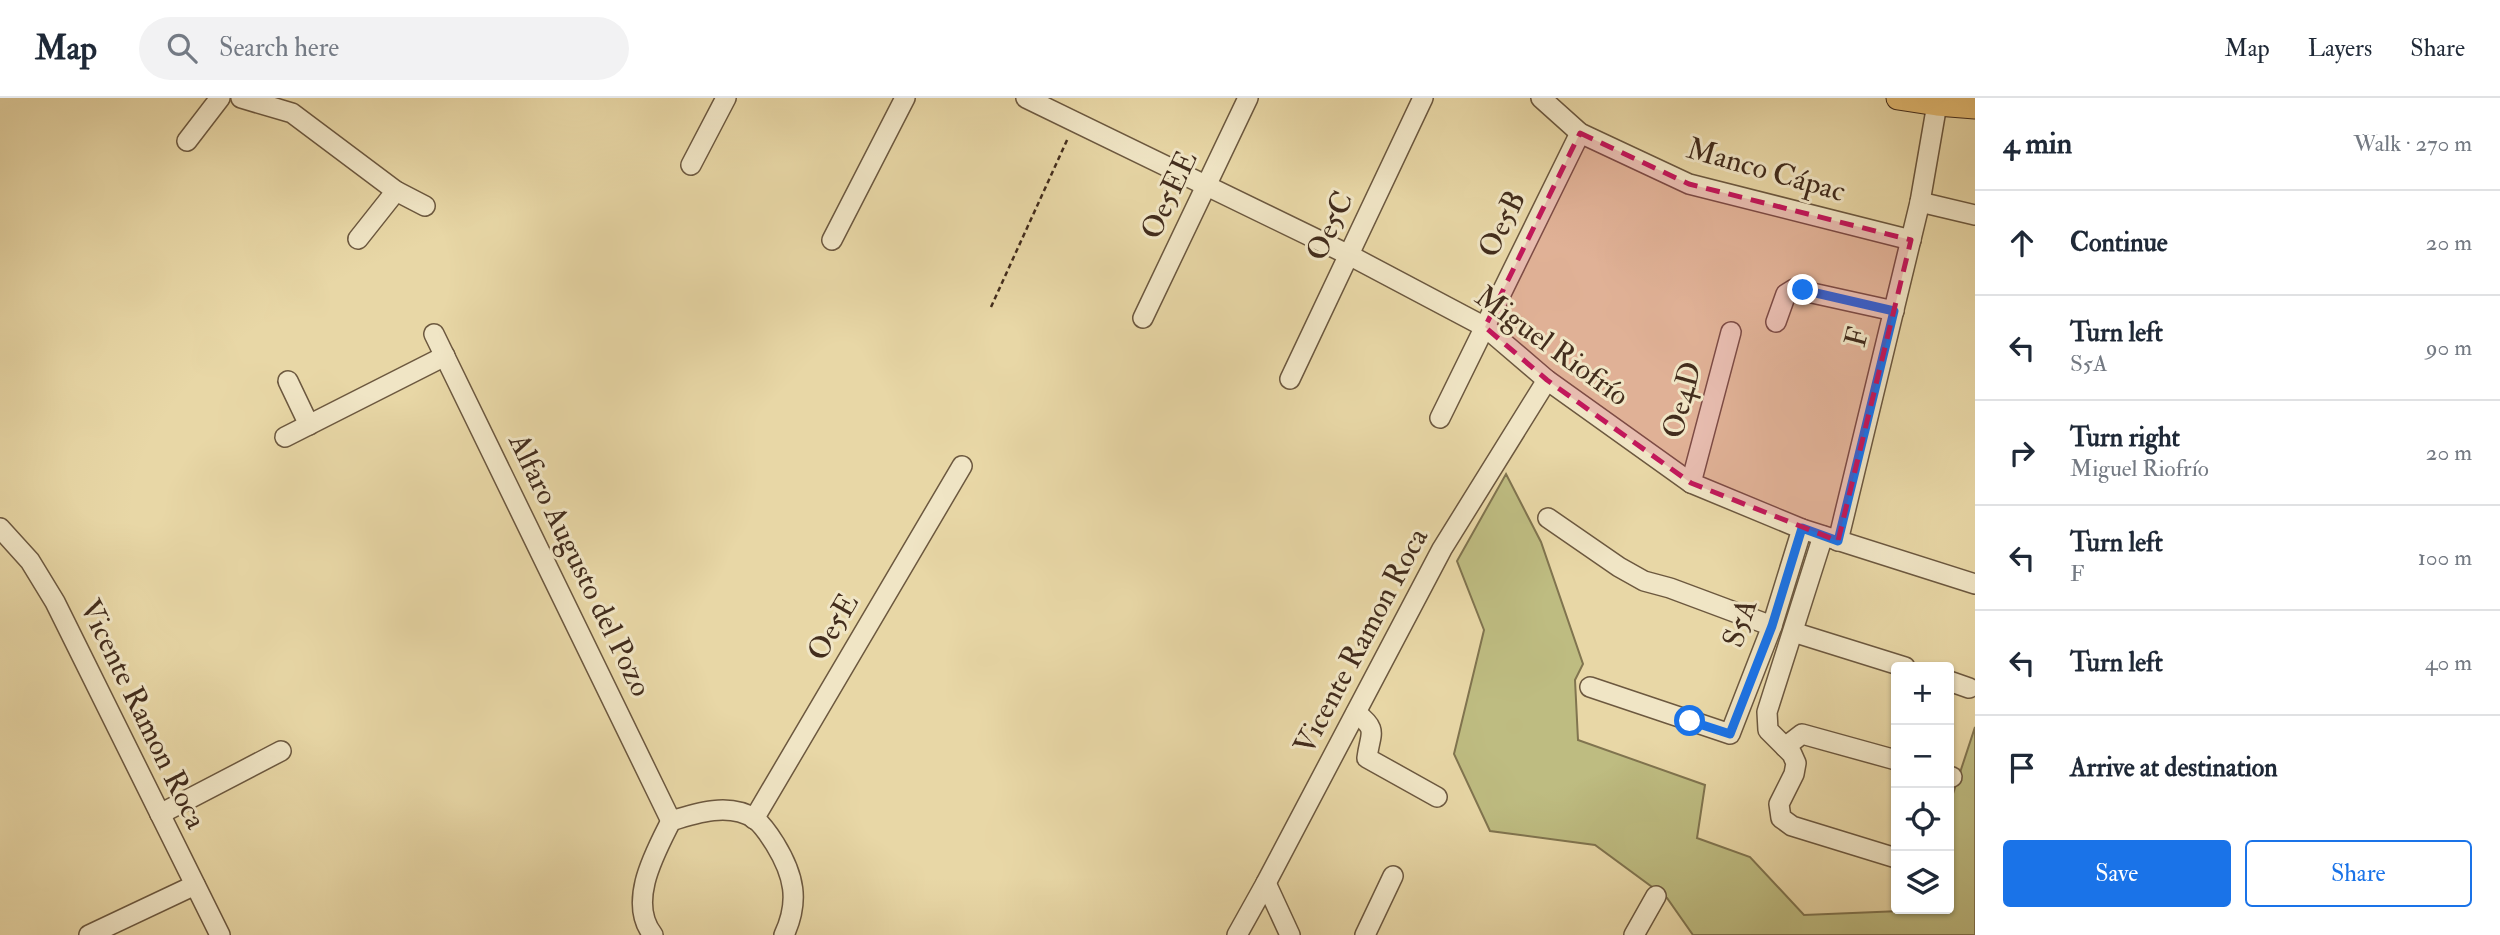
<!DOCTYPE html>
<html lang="en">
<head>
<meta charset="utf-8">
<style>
	:root { --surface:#fff; --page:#f2f2f3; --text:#1f2937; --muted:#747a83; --line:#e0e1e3; --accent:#1a73e8 }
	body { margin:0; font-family:"IM FELL Double Pica",serif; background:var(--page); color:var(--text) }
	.controls { position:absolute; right:21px; bottom:21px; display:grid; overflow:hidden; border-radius:7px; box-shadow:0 2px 5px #0004 }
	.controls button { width:63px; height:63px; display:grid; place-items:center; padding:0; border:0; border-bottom:2px solid var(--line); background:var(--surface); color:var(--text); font:35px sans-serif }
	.stop { position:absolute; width:21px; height:21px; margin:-16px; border:5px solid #1a73e8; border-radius:50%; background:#fff }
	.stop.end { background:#1a73e8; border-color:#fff; box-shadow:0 2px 7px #0008 }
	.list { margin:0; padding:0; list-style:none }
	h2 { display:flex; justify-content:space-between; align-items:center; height:91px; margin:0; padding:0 28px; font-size:30px }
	h2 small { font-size:23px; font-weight:400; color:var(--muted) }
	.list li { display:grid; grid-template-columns:46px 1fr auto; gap:21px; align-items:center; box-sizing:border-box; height:105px; padding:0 28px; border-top:2px solid var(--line) }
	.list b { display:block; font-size:26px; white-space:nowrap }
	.list p { margin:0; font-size:23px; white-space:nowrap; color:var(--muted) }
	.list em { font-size:23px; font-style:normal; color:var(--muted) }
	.actions { display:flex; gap:14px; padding:21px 28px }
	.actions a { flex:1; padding:16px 0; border:2px solid var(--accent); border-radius:7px; text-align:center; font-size:24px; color:var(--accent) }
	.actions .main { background:var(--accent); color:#fff }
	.icon { flex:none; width:38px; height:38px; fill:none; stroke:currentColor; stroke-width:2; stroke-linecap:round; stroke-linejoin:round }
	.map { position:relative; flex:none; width:1975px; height:837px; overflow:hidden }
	header { display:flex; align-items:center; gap:42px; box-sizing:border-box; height:98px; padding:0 35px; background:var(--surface); border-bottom:2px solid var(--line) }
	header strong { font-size:33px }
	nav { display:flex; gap:38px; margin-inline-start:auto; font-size:24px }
	.search { width:490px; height:63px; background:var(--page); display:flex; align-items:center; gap:18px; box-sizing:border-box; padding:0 24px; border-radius:38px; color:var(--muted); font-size:26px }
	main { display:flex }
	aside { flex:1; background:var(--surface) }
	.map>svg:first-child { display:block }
	.green { fill:#bebc81; stroke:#80744f; stroke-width:2 }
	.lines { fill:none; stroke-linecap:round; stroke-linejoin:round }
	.minor-casing { stroke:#6c583f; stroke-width:22 }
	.major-casing { stroke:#432d1d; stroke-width:25 }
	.path { stroke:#432d1d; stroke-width:2.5; stroke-dasharray:5 3.5; stroke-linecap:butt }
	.minor { stroke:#f0e5c5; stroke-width:19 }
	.major { stroke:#e4bc73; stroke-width:23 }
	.route { stroke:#1a73e8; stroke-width:9 }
	.marked { fill:#c2185b; fill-opacity:0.2; stroke:#c2185b; stroke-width:5; stroke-dasharray:14 9; stroke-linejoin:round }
	.labels { text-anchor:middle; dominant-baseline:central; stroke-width:6; stroke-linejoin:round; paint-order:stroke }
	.street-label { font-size:30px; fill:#432d1d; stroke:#f0e5c5 }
</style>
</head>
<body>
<header>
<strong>Map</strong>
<div class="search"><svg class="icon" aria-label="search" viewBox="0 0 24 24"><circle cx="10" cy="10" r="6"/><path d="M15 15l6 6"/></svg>Search here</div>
<nav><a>Map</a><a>Layers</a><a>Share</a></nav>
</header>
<main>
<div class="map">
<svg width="1975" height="837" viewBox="0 0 1975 837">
	<rect width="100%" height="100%" fill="#e8d7a6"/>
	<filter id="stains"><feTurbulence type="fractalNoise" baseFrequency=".00286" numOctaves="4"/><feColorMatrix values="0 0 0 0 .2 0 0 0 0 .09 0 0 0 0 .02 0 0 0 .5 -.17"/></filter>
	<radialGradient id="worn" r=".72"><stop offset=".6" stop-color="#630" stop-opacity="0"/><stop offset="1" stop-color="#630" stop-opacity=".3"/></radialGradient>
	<!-- green -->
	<polygon class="green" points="1506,376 1541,444 1583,566 1575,582 1578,642 1705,687 1697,740 1750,759 1804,817 1949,811 1949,708 1975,629 1975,837 1693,837 1667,800 1595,747 1490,733 1454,656 1484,532 1457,463"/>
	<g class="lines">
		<!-- minor casing -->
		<g class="minor-casing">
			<g id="minor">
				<polyline points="241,0 292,15 396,93 425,108"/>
				<polyline points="1026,0 1349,157 1485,229 1547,282 1691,385 1802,431 1975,486"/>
				<polyline points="1541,0 1580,35 1689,86 1911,142"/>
				<polyline points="187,43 220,0"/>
				<polyline points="691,67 726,0"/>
				<polyline points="1920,104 1975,117"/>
				<polyline points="358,141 396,93"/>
				<polyline points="832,142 905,0"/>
				<polyline points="1143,220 1248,0"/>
				<polyline points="1776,224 1786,196 1794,191 1894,213"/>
				<polyline points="434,236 671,723"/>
				<polyline points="1290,281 1423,0"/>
				<polyline points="288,283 309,327"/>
				<polyline points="1440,320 1580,35"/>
				<polyline points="285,339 445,258"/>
				<polyline points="1691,385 1731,234"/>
				<polyline points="1548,420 1619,469 1644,483 1670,490 1772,528"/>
				<polyline points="0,430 30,463 55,504 220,837"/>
				<polyline points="1823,438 1767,614 1768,632 1792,656 1796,665 1794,676 1779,706 1781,720 1792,728 1896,760"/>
				<polyline points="1838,443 1920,104 1937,6"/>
				<polyline points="1793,534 1905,569"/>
				<polyline points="1949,583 1969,590"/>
				<polyline points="1590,589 1730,636 1772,528 1802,431"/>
				<path d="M 1356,615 C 1379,632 1370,635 1367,660 L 1437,699"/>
				<polyline points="1785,649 1802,636 1896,662"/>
				<polyline points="1949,678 1952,679"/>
				<polyline points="160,716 281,653"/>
				<polyline points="754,721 962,368"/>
				<polyline points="1266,785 1290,837"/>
				<polyline points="89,837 195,787"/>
				<path d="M 653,837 C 627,804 655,755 671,723 C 696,715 730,704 755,721 C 763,727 770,738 775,746 C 794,777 800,803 784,837"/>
				<polyline points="1237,837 1266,785 1442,451 1547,282"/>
				<polyline points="1365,837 1393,778"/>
				<polyline points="1634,837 1656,798"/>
			</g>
		</g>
		<!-- major casing -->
		<g class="major-casing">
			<polyline id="major" points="1898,0 1937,6 1975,9"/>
		</g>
		<!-- path -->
		<polyline class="path" points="991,209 1068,40"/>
		<!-- minor -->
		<use href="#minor" class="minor"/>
		<!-- major -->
		<use href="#major" class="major"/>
	</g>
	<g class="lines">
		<!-- route -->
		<polyline class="route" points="1690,623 1730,636 1772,528 1802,430 1838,443 1894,213 1803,192"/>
	</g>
	<!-- marked area -->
	<path class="marked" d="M 1580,35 L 1689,86 L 1911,142 L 1838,443 L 1691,385 L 1547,282 L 1485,229 Z"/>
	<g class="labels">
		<!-- street labels -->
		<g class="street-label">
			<text transform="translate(1766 72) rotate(16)">Manco Cápac</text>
			<text transform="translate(1169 97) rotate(-65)">Oe5EE</text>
			<text transform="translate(1502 126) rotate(-64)">Oe5B</text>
			<text transform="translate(1330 128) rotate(-65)">Oe5C</text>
			<text transform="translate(1857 239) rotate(-76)">F</text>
			<text transform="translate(1552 248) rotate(36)">Miguel Riofrío</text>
			<text transform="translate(1682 302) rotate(-75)">Oe4D</text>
			<text transform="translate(580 467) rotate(64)">Alfaro Augusto del Pozo</text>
			<text transform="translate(1740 525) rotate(-71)">S5A</text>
			<text transform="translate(833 529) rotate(-60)">Oe5E</text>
			<text transform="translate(1361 543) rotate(-62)">Vicente Ramon Roca</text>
			<text transform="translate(143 616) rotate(64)">Vicente Ramon Roca</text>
		</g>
	</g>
	<rect width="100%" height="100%" filter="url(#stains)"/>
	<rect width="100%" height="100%" fill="url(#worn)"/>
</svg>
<div class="controls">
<button>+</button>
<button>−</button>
<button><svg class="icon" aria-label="locate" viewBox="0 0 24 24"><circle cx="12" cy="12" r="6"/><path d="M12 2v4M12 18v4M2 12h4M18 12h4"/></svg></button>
<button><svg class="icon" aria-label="layers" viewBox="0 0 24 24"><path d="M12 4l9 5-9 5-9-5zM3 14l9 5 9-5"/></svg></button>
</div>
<div class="stop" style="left:1690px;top:623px"></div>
<div class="stop end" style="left:1803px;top:192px"></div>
</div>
<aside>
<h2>4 min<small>Walk · 270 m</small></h2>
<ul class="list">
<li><svg class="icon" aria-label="ahead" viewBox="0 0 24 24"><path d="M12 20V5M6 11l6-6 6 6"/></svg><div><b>Continue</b></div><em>20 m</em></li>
<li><svg class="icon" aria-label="left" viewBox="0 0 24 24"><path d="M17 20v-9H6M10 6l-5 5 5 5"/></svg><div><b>Turn left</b><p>S5A</p></div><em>90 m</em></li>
<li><svg class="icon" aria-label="right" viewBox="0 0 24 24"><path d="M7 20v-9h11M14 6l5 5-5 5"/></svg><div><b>Turn right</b><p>Miguel Riofrío</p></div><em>20 m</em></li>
<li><svg class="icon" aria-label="left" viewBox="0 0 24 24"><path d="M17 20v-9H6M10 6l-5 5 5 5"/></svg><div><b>Turn left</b><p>F</p></div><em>100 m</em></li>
<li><svg class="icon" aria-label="left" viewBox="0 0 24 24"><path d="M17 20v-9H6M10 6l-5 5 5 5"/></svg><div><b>Turn left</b></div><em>40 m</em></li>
<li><svg class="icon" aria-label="arrive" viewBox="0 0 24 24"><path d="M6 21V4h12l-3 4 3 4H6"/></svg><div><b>Arrive at destination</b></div></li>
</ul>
<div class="actions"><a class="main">Save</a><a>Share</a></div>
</aside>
</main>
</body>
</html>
